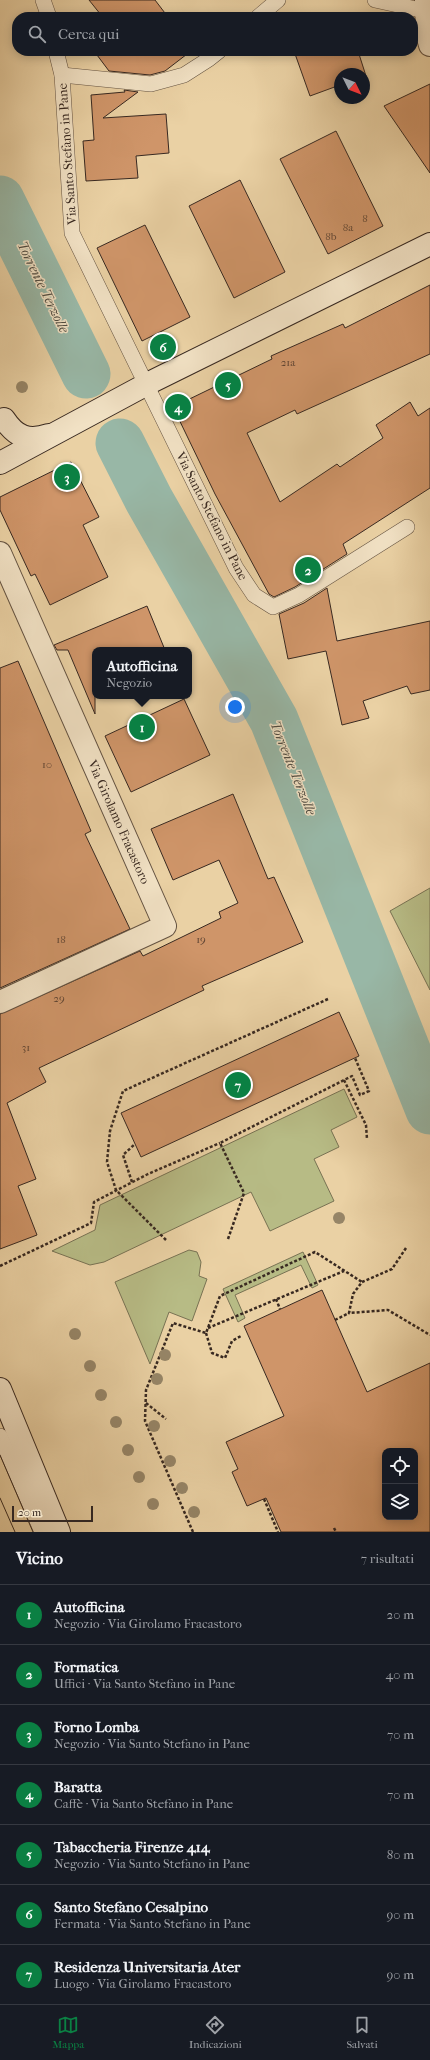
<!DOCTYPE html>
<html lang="it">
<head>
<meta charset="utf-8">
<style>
	:root { --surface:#171b24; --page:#242831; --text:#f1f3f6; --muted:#9ea1a6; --line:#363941; --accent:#0b8043 }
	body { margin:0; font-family:"IM FELL French Canon",serif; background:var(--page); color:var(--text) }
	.controls { position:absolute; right:12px; bottom:12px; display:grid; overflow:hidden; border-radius:8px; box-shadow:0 2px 10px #0003 }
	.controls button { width:36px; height:36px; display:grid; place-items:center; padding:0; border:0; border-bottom:1px solid var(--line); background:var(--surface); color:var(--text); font:20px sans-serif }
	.compass { position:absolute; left:334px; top:68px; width:36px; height:36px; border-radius:50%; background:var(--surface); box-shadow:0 2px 10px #0003; rotate:132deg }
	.scale { position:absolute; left:12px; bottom:10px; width:81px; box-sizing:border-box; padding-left:4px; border:2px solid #382921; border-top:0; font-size:11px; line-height:14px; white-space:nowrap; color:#382921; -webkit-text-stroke:3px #f1e1c4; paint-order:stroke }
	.you { position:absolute; left:235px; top:707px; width:14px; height:14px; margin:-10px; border:3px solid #fff; border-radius:50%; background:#1a73e8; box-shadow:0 0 0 6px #1a73e833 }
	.badge { display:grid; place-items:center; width:26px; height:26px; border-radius:50%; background:var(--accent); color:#fff; font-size:13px; font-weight:700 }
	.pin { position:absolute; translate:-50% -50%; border:2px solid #fff; box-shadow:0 1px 4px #0006 }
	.popup { position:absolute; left:92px; top:647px; width:100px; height:52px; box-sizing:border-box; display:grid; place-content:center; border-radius:8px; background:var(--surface); filter:drop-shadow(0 1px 3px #0005); font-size:13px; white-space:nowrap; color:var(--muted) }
	.popup b { font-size:15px; color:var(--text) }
	.popup::after { content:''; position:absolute; left:50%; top:100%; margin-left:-8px; border:8px solid transparent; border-top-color:var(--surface) }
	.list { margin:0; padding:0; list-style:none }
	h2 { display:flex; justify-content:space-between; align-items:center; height:52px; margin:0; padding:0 16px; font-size:17px }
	h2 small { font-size:13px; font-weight:400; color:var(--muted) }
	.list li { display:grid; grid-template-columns:26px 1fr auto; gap:12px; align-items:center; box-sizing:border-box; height:60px; padding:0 16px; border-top:1px solid var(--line) }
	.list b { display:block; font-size:15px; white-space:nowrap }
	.list p { margin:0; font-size:13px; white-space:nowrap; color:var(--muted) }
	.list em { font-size:13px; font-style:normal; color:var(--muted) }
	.icon { flex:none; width:22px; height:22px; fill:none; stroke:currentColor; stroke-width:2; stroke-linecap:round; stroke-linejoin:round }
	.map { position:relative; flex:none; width:430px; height:1532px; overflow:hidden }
	.search { position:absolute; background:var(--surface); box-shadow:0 2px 10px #0003; left:12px; right:12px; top:12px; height:44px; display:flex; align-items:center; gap:10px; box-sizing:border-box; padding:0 14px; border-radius:16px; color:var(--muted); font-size:15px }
	.sheet { height:472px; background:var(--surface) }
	nav { display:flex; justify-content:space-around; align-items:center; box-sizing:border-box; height:56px; border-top:1px solid var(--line); background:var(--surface); font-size:11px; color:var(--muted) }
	nav a { display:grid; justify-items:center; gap:2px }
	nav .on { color:var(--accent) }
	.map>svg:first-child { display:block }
	.green { fill:#b7bb85; stroke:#787253 }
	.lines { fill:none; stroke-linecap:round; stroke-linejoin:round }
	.river { stroke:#98b7a6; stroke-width:49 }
	.building { fill:#cf9569; stroke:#382921; fill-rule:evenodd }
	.lane-casing { stroke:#645342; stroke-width:16 }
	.street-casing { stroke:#645342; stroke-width:24 }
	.secondary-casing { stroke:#382921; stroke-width:24 }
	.path { stroke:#382921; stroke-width:2.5; stroke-dasharray:3 2; stroke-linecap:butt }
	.lane { stroke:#f1e1c4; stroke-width:15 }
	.street { stroke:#f1e1c4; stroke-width:22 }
	.secondary { stroke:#f1e1c4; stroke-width:22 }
	.tram { stroke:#382921; stroke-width:1 }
	.tree { fill:#968567 }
	.labels { text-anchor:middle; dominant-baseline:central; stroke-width:3; stroke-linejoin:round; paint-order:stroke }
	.number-label { font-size:11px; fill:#5e4433 }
	.street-label { font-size:13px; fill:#382921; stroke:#f1e1c4 }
	.water-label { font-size:14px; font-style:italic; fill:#504c42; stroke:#f1e1c4 }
</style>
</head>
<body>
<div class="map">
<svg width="430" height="1532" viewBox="0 0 430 1532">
	<rect width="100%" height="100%" fill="#ead1a4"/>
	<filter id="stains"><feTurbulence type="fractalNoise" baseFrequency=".005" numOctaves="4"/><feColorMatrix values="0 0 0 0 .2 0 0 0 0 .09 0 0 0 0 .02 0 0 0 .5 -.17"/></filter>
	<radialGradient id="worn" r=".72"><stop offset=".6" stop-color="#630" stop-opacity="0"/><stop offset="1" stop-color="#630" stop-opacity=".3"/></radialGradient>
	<!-- green -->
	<g class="green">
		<polygon points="430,888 430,990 390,911"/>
		<polygon points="344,1089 357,1117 331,1130 339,1147 314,1159 334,1201 270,1231 251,1192 104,1262 90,1265 52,1251 95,1230 100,1205"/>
		<polygon points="189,1250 197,1252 201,1262 199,1276 207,1279 192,1321 169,1312 150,1364 115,1282"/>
		<polygon points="303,1252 318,1285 312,1288 301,1265 235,1295 245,1318 238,1322 223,1289"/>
	</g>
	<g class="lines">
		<!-- river -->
		<g class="river">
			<polyline points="0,200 86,374"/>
			<polyline points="120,443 149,500 274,720 430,1110"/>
		</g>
	</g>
	<!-- building -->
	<g class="building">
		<polygon points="89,0 155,0 168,17 98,17 101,15"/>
		<polygon points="94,51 191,51 165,71 150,75 109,71"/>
		<polygon points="294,51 358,51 366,76 340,74 340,85 310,96"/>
		<polygon points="430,84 430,173 384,106"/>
		<polygon points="124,90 138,92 103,118 166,114 169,153 136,156 138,178 86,181 83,141 94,140 91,95 125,92"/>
		<polygon points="336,131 383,226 328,254 280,159"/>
		<polygon points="240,180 285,272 234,298 189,206"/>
		<polygon points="145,225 190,317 142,341 97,248"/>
		<polygon points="430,285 430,354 297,414 295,410 247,433 280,502 337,464 340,467 383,438 376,425 410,402 418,416 430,408 430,488 343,544 347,554 295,587 274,597 269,594 215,494 173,407 272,359 271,356 343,324 345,328"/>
		<polygon points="71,462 99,517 83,525 108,577 50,605 35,574 31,576 0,510 0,497"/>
		<polygon points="327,588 337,641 430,621 430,690 411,694 407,686 363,701 369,718 342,725 326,651 288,659 279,614 304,603"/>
		<polygon points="147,606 165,650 95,650 95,714 68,650 57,650 54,645"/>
		<polygon points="18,661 91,831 85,834 130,929 0,988 0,668"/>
		<polygon points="184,699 210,755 131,792 105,736"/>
		<polygon points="233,794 268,879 274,877 303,942 202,986 204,990 39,1068 46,1082 7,1103 36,1179 18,1186 37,1235 0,1249 0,1014 140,951 143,956 221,918 219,912 238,903 219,860 173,880 151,829"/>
		<polygon points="339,1012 359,1056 141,1157 121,1113"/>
		<path d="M 322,1290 L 367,1392 L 430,1363 L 430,1532 L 281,1532 L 266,1498 L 247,1506 L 232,1472 L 238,1469 L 226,1442 L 284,1416 L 244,1326 ZM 385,1451 L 415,1451 L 415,1517 L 385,1517 Z"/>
	</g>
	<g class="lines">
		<!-- lane casing -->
		<g class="lane-casing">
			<g id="lane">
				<polyline points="43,0 49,17"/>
				<polyline points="375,0 425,11"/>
				<polyline points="258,17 278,0"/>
				<polyline points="56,51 62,75 72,233 236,568 254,595 273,607 299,595 407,527"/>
				<polyline points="62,75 151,84 184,75 209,59 219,51"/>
				<polyline points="0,1436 42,1532"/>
			</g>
		</g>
		<!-- street casing -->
		<g class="street-casing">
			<g id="street">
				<polyline points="426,0 427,34 430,45"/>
				<polyline points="0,553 165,926 0,1002"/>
			</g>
		</g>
		<!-- secondary casing -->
		<g class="secondary-casing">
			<g id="secondary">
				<path d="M 4,419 C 16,437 28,442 49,435"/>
				<polyline points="0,463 147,384 430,244"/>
				<polyline points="0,1389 59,1532"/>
			</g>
		</g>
		<!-- path -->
		<g class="path">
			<polyline points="344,1080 366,1125 367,1139"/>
			<polyline points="132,1182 123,1155 135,1144"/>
			<polyline points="228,1239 244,1193 220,1143 352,1076 360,1095 369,1091 355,1058"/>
			<polyline points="166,1240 116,1190 107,1162 110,1131 123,1091 328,999"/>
			<polyline points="406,1248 392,1269 362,1282 353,1294 349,1313 388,1310 430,1335"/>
			<polyline points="0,1266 91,1223 94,1202 148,1174 220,1143"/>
			<polyline points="276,1299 280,1309"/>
			<polyline points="335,1320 349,1313"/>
			<polyline points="208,1328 344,1271"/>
			<polyline points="206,1333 212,1353 225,1358 232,1341 241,1336"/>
			<polyline points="146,1403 166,1419"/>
			<polyline points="264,1499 278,1532"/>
			<polyline points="334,1528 336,1532"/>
			<polyline points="193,1532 145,1421 146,1390 173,1323 206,1333 220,1296 315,1252 362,1282"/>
		</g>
		<!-- lane -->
		<use href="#lane" class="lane"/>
		<!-- street -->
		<use href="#street" class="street"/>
		<!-- secondary -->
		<use href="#secondary" class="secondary"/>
		<!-- tram -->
		<g class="tram">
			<polyline points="0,1455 33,1532"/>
			<polyline points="0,1498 15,1532"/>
		</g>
	</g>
	<!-- trees -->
	<g class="tree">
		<circle cx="22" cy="387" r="6"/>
		<circle cx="339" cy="1218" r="6"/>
		<circle cx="75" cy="1334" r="6"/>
		<circle cx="165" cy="1355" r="6"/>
		<circle cx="90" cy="1366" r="6"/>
		<circle cx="157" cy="1379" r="6"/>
		<circle cx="101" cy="1395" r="6"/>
		<circle cx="116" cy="1422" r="6"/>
		<circle cx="154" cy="1426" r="6"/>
		<circle cx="128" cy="1450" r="6"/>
		<circle cx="170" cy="1461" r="6"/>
		<circle cx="139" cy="1477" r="6"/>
		<circle cx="182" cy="1488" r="6"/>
		<circle cx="153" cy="1504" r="6"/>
		<circle cx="194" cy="1512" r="6"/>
	</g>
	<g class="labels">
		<!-- number labels -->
		<g class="number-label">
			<text x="365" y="218">8</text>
			<text x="348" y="227">8a</text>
			<text x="331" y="236">8b</text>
			<text x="288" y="362">21a</text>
			<text x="47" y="764">10</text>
			<text x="61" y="939">18</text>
			<text x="201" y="939">19</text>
			<text x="59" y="998">29</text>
			<text x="26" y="1047">31</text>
		</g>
		<!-- street labels -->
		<g class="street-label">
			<text transform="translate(67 154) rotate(-94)">Via Santo Stefano in Pane</text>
			<text transform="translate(212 516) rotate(63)">Via Santo Stefano in Pane</text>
			<text transform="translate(119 822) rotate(66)">Via Girolamo Fracastoro</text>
		</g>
		<!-- water labels -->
		<g class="water-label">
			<text transform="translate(43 287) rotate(64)">Torrente Terzolle</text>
			<text transform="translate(293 768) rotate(68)">Torrente Terzolle</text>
		</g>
	</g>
	<rect width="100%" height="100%" filter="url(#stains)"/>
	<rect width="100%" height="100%" fill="url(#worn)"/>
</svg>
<div class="controls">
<button><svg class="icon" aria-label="locate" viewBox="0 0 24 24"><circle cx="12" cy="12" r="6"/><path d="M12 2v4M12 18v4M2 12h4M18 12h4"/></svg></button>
<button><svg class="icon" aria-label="layers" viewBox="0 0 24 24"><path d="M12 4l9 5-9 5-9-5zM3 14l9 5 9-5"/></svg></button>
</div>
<svg class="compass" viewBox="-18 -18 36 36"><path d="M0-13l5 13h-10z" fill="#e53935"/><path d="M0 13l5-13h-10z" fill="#9ea1a6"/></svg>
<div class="scale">20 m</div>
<div class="you"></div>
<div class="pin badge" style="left:142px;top:727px">1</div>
<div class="popup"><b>Autofficina</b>Negozio</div>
<div class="pin badge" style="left:308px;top:570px">2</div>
<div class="pin badge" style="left:67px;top:477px">3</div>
<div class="pin badge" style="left:178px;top:407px">4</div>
<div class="pin badge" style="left:228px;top:385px">5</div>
<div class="pin badge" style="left:163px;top:347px">6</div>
<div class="pin badge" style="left:238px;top:1085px">7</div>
<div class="search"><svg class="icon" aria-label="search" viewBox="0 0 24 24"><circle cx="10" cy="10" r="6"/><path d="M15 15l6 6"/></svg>Cerca qui</div>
</div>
<section class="sheet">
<h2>Vicino<small>7 risultati</small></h2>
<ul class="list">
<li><span class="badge">1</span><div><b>Autofficina</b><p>Negozio · Via Girolamo Fracastoro</p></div><em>20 m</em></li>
<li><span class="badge">2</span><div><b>Formatica</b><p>Uffici · Via Santo Stefano in Pane</p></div><em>40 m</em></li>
<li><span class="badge">3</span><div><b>Forno Lomba</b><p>Negozio · Via Santo Stefano in Pane</p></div><em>70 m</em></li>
<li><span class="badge">4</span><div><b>Baratta</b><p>Caffè · Via Santo Stefano in Pane</p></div><em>70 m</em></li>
<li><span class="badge">5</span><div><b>Tabaccheria Firenze 414</b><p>Negozio · Via Santo Stefano in Pane</p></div><em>80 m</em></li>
<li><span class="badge">6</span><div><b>Santo Stefano Cesalpino</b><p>Fermata · Via Santo Stefano in Pane</p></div><em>90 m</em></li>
<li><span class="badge">7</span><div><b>Residenza Universitaria Ater</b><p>Luogo · Via Girolamo Fracastoro</p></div><em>90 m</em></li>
</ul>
</section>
<nav>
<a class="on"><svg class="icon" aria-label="map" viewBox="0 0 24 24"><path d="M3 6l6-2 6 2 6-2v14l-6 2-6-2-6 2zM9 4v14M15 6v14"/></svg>Mappa</a>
<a><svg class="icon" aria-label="directions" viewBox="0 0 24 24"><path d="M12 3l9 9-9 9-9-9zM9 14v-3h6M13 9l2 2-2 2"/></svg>Indicazioni</a>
<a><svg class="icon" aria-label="saved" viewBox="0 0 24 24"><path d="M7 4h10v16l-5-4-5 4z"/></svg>Salvati</a>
</nav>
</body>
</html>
